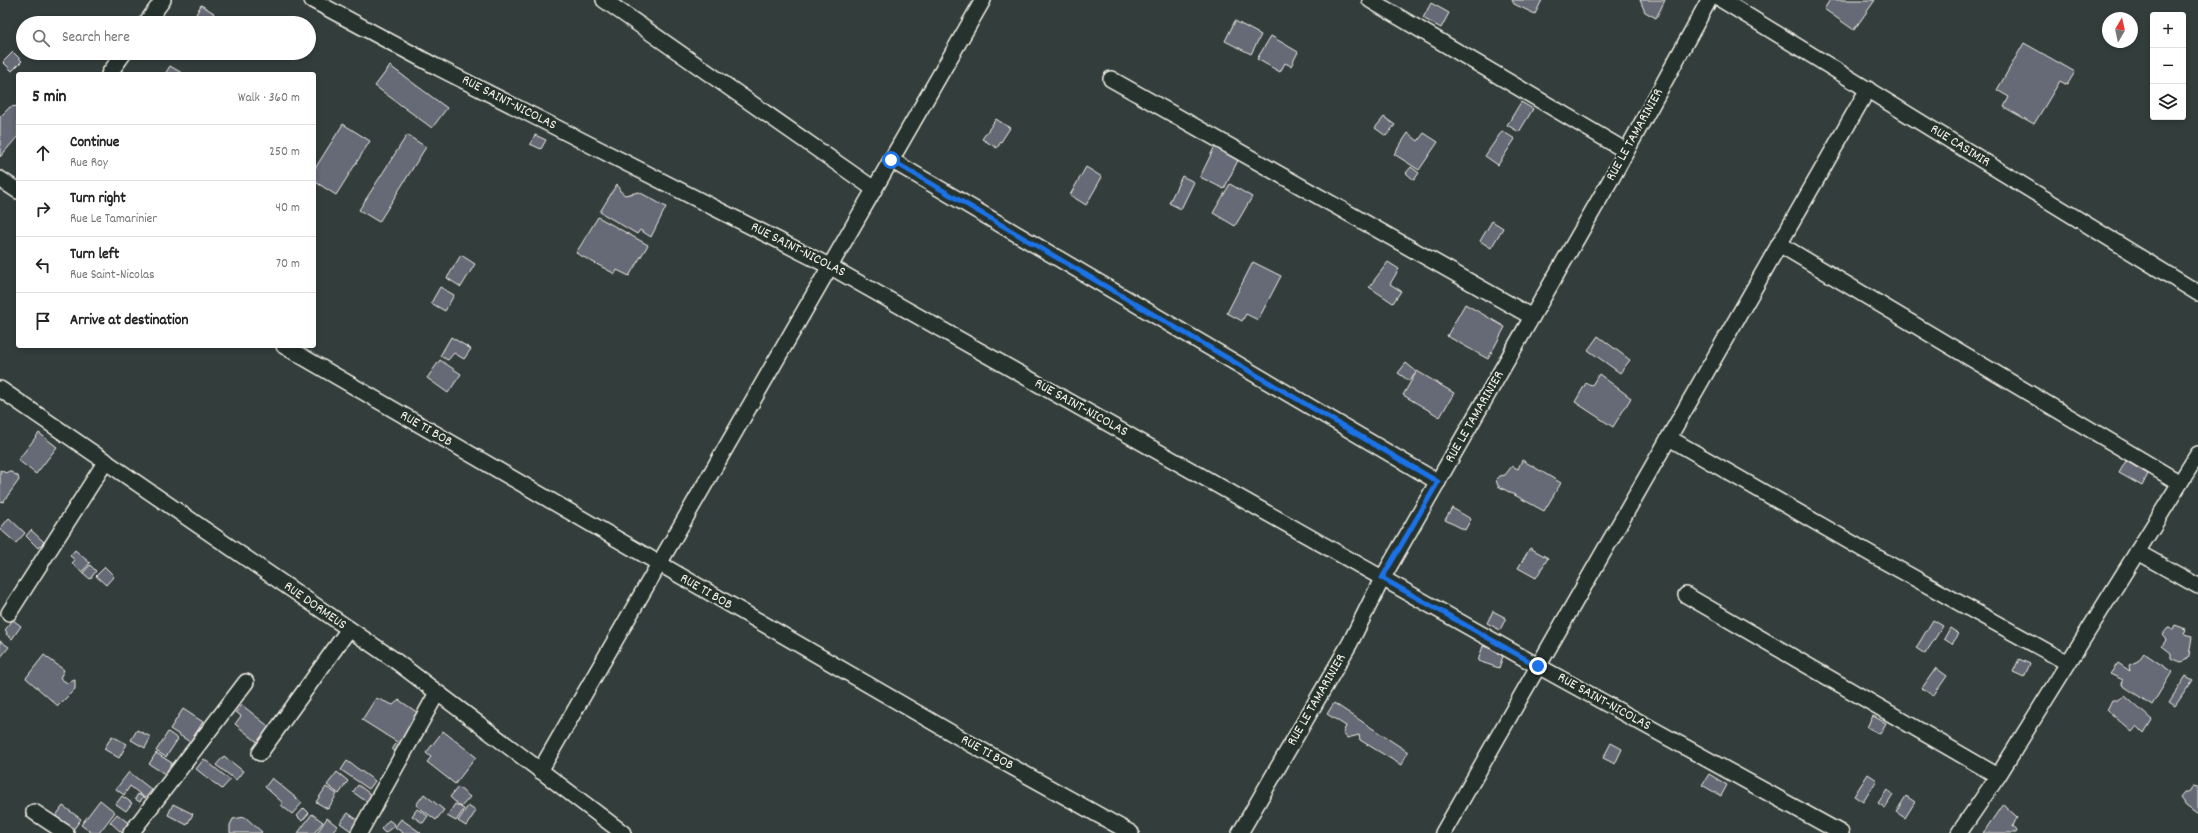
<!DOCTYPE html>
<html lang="en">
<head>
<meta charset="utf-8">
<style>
	:root { --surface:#fff; --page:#f6f6f6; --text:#222; --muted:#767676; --line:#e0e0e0 }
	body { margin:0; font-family:Dekko,sans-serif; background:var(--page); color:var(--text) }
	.controls { position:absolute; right:12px; top:12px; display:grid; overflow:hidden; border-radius:4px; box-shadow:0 2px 6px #0003 }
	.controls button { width:36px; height:36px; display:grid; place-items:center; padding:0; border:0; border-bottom:1px solid var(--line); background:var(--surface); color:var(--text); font:20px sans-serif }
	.compass { position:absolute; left:2102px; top:12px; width:36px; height:36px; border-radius:50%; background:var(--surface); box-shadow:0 2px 6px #0003; rotate:9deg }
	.stop { position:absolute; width:12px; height:12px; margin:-9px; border:3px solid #1a73e8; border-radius:50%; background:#fff }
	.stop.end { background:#1a73e8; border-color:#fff; box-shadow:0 1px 4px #0008 }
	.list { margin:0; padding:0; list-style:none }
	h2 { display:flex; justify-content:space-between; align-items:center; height:52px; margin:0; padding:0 16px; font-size:17px }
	h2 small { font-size:13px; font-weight:400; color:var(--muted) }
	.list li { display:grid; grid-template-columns:26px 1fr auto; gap:12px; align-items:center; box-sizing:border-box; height:56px; padding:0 16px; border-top:1px solid var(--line) }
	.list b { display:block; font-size:15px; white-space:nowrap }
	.list p { margin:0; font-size:13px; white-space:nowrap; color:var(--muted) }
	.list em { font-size:13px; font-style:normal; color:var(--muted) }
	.icon { flex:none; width:22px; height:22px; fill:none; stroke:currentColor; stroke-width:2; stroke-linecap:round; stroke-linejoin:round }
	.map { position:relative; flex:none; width:2198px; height:833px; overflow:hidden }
	.search { position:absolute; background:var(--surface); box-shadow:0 2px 6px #0003; left:16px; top:16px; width:300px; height:44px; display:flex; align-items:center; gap:10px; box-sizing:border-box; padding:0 14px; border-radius:22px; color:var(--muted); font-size:15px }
	.panel { position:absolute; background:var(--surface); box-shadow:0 2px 6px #0003; left:16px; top:72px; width:300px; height:276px; border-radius:4px }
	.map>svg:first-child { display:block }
	.building { fill:#666976; stroke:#f4f1e8 }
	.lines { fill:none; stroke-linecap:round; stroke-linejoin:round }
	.street-casing { stroke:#f4f1e8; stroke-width:18 }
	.street { stroke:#26332d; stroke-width:15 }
	.route { stroke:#1a73e8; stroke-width:5 }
	.labels { text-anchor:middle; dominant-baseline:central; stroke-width:4; stroke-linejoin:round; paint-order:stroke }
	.street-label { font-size:14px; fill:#f4f1e8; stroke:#26332d }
</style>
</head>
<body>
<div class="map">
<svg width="2198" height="833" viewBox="0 0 2198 833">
	<rect width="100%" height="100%" fill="#333e3c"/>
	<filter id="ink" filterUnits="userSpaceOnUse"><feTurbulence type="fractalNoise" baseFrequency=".025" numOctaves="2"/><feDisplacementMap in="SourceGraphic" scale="8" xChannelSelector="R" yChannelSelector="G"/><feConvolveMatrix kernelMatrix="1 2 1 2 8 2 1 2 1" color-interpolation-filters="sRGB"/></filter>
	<g filter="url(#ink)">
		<!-- building -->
		<g class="building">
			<polygon points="1512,0 1542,0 1535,14 1514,4"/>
			<polygon points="1640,0 1665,0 1656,18 1645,12"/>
			<polygon points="1830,0 1875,0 1854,30 1824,9"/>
			<polygon points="1431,3 1449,13 1441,28 1423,18"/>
			<polygon points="201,5 214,13 208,23 184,23 189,15 194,18"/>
			<polygon points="1235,21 1261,35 1251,54 1225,41"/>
			<polygon points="1271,36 1298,52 1291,66 1285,63 1280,72 1257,59"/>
			<polygon points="2024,43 2075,72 2067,85 2060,81 2034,124 2004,107 2009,97 1997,90"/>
			<polygon points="13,52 22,61 12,71 3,62"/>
			<polygon points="170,66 182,73 182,74 165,74"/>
			<polygon points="390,66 447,108 432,128 375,86"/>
			<polygon points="1521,102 1533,109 1519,132 1507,125"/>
			<polygon points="18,106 18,136 0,157 0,117 10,107"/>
			<polygon points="1384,117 1395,125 1386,136 1375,128"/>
			<polygon points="996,119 1010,128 997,148 982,139"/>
			<polygon points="343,124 370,141 336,195 314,181 314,170"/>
			<polygon points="1502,131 1515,139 1498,165 1485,156"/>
			<polygon points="1408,133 1418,141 1424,133 1438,142 1419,170 1394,154"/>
			<polygon points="407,135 426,147 379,222 359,210"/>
			<polygon points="535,135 546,140 541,149 530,144"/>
			<polygon points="1217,142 1241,154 1224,189 1200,177"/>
			<polygon points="1086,167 1102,177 1086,205 1070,195"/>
			<polygon points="1411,167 1419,173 1414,180 1406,173"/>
			<polygon points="1182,176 1194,182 1181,209 1169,203"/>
			<polygon points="617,184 620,191 625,195 639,192 666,207 651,237 640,230 637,234 600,212"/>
			<polygon points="1230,184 1252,197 1235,226 1213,213"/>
			<polygon points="598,217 648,245 629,276 617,270 615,274 576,253"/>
			<polygon points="1492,221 1503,228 1491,248 1480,241"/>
			<polygon points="461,255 475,264 461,287 447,278"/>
			<polygon points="1253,262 1281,276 1258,320 1246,314 1242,321 1227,313"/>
			<polygon points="1388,262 1399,269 1390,284 1401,291 1393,303 1369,287"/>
			<polygon points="440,287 454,295 445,311 431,303"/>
			<polygon points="1465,304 1505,327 1488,359 1447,336"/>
			<polygon points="1598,336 1630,360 1620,373 1588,350"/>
			<polygon points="451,337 471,349 464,359 454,353 448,360 440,356"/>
			<polygon points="440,360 461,374 448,393 427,378"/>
			<polygon points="1406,363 1417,372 1409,381 1398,373"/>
			<polygon points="1417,371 1454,393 1440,417 1403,395"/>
			<polygon points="1599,374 1631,398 1613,427 1575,402 1586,383 1592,385"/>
			<polygon points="39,433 57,447 36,474 18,460"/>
			<polygon points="1522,460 1561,483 1544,511 1498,486 1496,480 1500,476 1505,475 1512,466 1518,469"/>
			<polygon points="2126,461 2148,474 2142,486 2119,473"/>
			<polygon points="0,470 6,473 9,471 18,476 19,480 3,502 0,501"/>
			<polygon points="1452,508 1471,519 1465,530 1445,520"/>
			<polygon points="9,518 25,533 16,543 0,529"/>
			<polygon points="31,530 44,542 38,548 26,536"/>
			<polygon points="1530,548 1548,558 1536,578 1518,568"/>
			<polygon points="75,550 90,563 82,572 72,563 75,560 70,556"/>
			<polygon points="90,565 96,571 90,579 83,573"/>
			<polygon points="105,567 114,576 106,585 96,576"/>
			<polygon points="1493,611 1506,618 1500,630 1487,623"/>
			<polygon points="13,620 21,626 12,639 6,634 7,632 5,630"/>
			<polygon points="1933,620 1943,626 1925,654 1916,648"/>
			<polygon points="2175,625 2186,629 2184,634 2192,636 2189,656 2186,660 2181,662 2171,658 2171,653 2162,646 2166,640 2162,635 2168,628 2173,629"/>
			<polygon points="1950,628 1959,634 1952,644 1944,639"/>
			<polygon points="0,641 9,647 0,658"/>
			<polygon points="1483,646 1504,653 1499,668 1478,661"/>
			<polygon points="2144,653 2172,672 2152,705 2122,685 2123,680 2110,674 2118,663 2130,671 2129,665 2138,661"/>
			<polygon points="44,655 64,670 60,678 67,683 75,680 75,689 58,706 26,678"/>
			<polygon points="2019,659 2030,664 2024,677 2013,672"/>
			<polygon points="1936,668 1947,676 1933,696 1922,688"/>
			<polygon points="2186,676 2193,680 2175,706 2169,702"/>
			<polygon points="2125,696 2152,720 2144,733 2137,726 2132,732 2107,710 2112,700 2118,700"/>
			<polygon points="376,698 393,705 399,700 421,715 401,754 392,750 397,742 362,720"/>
			<polygon points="1334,703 1408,752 1401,765 1360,740 1359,735 1347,738 1343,733 1346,726 1327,714"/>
			<polygon points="242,705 273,730 261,745 235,724 241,716 236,712"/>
			<polygon points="183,709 203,722 190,742 170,729"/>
			<polygon points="1873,716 1886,723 1880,734 1867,727"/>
			<polygon points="137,730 151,737 145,748 131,740"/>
			<polygon points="443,731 476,757 455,784 427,762 431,757 426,753"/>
			<polygon points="168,732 178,739 166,757 156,751"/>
			<polygon points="112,736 127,744 119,758 104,749"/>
			<polygon points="1611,743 1622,749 1615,764 1603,758"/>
			<polygon points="156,753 172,763 165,774 149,764"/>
			<polygon points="224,756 243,771 236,780 216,765"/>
			<polygon points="204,759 230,780 222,789 196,769"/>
			<polygon points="347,761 375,781 369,789 341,770"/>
			<polygon points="129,772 152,790 145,798 130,786 124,795 116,789"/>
			<polygon points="337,772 348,781 339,794 327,785"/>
			<polygon points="1709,774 1727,785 1721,796 1702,785"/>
			<polygon points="1868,774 1877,780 1863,802 1854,796"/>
			<polygon points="272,778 302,803 292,814 281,805 283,803 265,787"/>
			<polygon points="358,785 373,796 368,803 353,792"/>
			<polygon points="2193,786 2198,787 2198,815 2186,806 2180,798 2184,793 2188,793"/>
			<polygon points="326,787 337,794 328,809 316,802"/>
			<polygon points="458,787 470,797 461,807 450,797"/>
			<polygon points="1887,790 1893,795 1885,808 1878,803"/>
			<polygon points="138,794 143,797 140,802 135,799"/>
			<polygon points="424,794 444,810 436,820 416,805"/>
			<polygon points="122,796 132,803 126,811 116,804"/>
			<polygon points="1906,796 1915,802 1905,818 1896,812"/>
			<polygon points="100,800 115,812 99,833 92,833 81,825"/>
			<polygon points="173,804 193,814 187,825 168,815"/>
			<polygon points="455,804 464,809 456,821 447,816"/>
			<polygon points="2003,804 2017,817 2013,826 2017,831 2016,833 1983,833"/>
			<polygon points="63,806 81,819 73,830 55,817"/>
			<polygon points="468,806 476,811 466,826 458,821"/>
			<polygon points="304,808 309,813 302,821 297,816"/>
			<polygon points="417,809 428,816 423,823 412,816"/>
			<polygon points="348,813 359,821 351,831 340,823"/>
			<polygon points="117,814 132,826 126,833 122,833 110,822"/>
			<polygon points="312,814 323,822 314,833 298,833"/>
			<polygon points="245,817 262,832 261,833 230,833 230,825 233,819"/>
			<polygon points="327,818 337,826 331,833 317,833"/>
			<polygon points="401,819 421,833 403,833 395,827"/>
			<polygon points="389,820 395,825 385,833 381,829"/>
		</g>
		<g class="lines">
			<!-- street casing -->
			<g class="street-casing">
				<g id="street">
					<polyline points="312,0 435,66 829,266 1538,666 1841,833"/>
					<polyline points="604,0 874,189"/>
					<polyline points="1370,0 1626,151"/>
					<polyline points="1722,0 2198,293"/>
					<polyline points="146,23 163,0"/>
					<polyline points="109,74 124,53"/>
					<polyline points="1111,79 1532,317"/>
					<polyline points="891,160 1438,482"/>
					<polyline points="0,179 18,191"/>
					<polyline points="1779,244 2180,483"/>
					<polyline points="284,346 969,743 1131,833"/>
					<polyline points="0,389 393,659 623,833"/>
					<polyline points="1669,438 1871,554 2068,663"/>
					<polyline points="2137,552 2198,586"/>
					<polyline points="1686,595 1998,776"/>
					<polyline points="9,613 106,461"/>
					<polyline points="260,753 349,629"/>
					<polyline points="540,771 983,0"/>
					<polyline points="34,812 66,833"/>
					<polyline points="131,833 246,682"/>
					<polyline points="359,833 437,693"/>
					<polyline points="1240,833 1350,643 1382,579 1615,172 1709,0"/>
					<polyline points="1443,833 1868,89"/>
					<polyline points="1959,833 1998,776 2198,454"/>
				</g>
			</g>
			<!-- street -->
			<use href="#street" class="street"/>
		</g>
	</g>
	<g class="lines" filter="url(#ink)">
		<!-- route -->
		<polyline class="route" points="891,160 1438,482 1382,578 1538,666"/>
	</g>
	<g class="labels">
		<!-- street labels -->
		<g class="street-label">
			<text transform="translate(509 103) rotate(27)">RUE SAINT-NICOLAS</text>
			<text transform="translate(1635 135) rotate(-61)">RUE LE TAMARINIER</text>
			<text transform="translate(1960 146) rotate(32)">RUE CASIMIR</text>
			<text transform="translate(798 250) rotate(27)">RUE SAINT-NICOLAS</text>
			<text transform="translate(1081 408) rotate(29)">RUE SAINT-NICOLAS</text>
			<text transform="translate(1475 417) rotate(-60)">RUE LE TAMARINIER</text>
			<text transform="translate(426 429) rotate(30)">RUE TI BOB</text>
			<text transform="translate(706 592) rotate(30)">RUE TI BOB</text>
			<text transform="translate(315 606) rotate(35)">RUE DORMEUS</text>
			<text transform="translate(1317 700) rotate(-60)">RUE LE TAMARINIER</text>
			<text transform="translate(1604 702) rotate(29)">RUE SAINT-NICOLAS</text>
			<text transform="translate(987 753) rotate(29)">RUE TI BOB</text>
		</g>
	</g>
</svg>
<div class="controls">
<button>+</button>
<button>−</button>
<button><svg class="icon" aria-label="layers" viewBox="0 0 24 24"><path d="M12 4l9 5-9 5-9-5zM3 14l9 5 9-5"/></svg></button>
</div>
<svg class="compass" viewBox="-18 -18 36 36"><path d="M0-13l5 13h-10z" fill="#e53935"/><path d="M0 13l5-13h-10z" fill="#767676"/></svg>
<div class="stop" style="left:891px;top:160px"></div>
<div class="stop end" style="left:1538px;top:666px"></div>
<div class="search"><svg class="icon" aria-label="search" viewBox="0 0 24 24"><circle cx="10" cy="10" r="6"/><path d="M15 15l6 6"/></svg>Search here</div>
<section class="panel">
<h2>5 min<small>Walk · 360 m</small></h2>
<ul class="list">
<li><svg class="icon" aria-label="ahead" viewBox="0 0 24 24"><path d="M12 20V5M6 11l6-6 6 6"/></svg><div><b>Continue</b><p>Rue Roy</p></div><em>250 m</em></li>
<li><svg class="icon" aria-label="right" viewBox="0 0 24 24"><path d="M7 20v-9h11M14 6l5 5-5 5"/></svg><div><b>Turn right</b><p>Rue Le Tamarinier</p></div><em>40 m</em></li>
<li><svg class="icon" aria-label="left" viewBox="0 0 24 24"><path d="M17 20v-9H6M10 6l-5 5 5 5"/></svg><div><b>Turn left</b><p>Rue Saint-Nicolas</p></div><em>70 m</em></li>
<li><svg class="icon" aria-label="arrive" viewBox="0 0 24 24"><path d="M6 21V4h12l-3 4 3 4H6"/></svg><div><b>Arrive at destination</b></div></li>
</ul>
</section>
</div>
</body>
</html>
